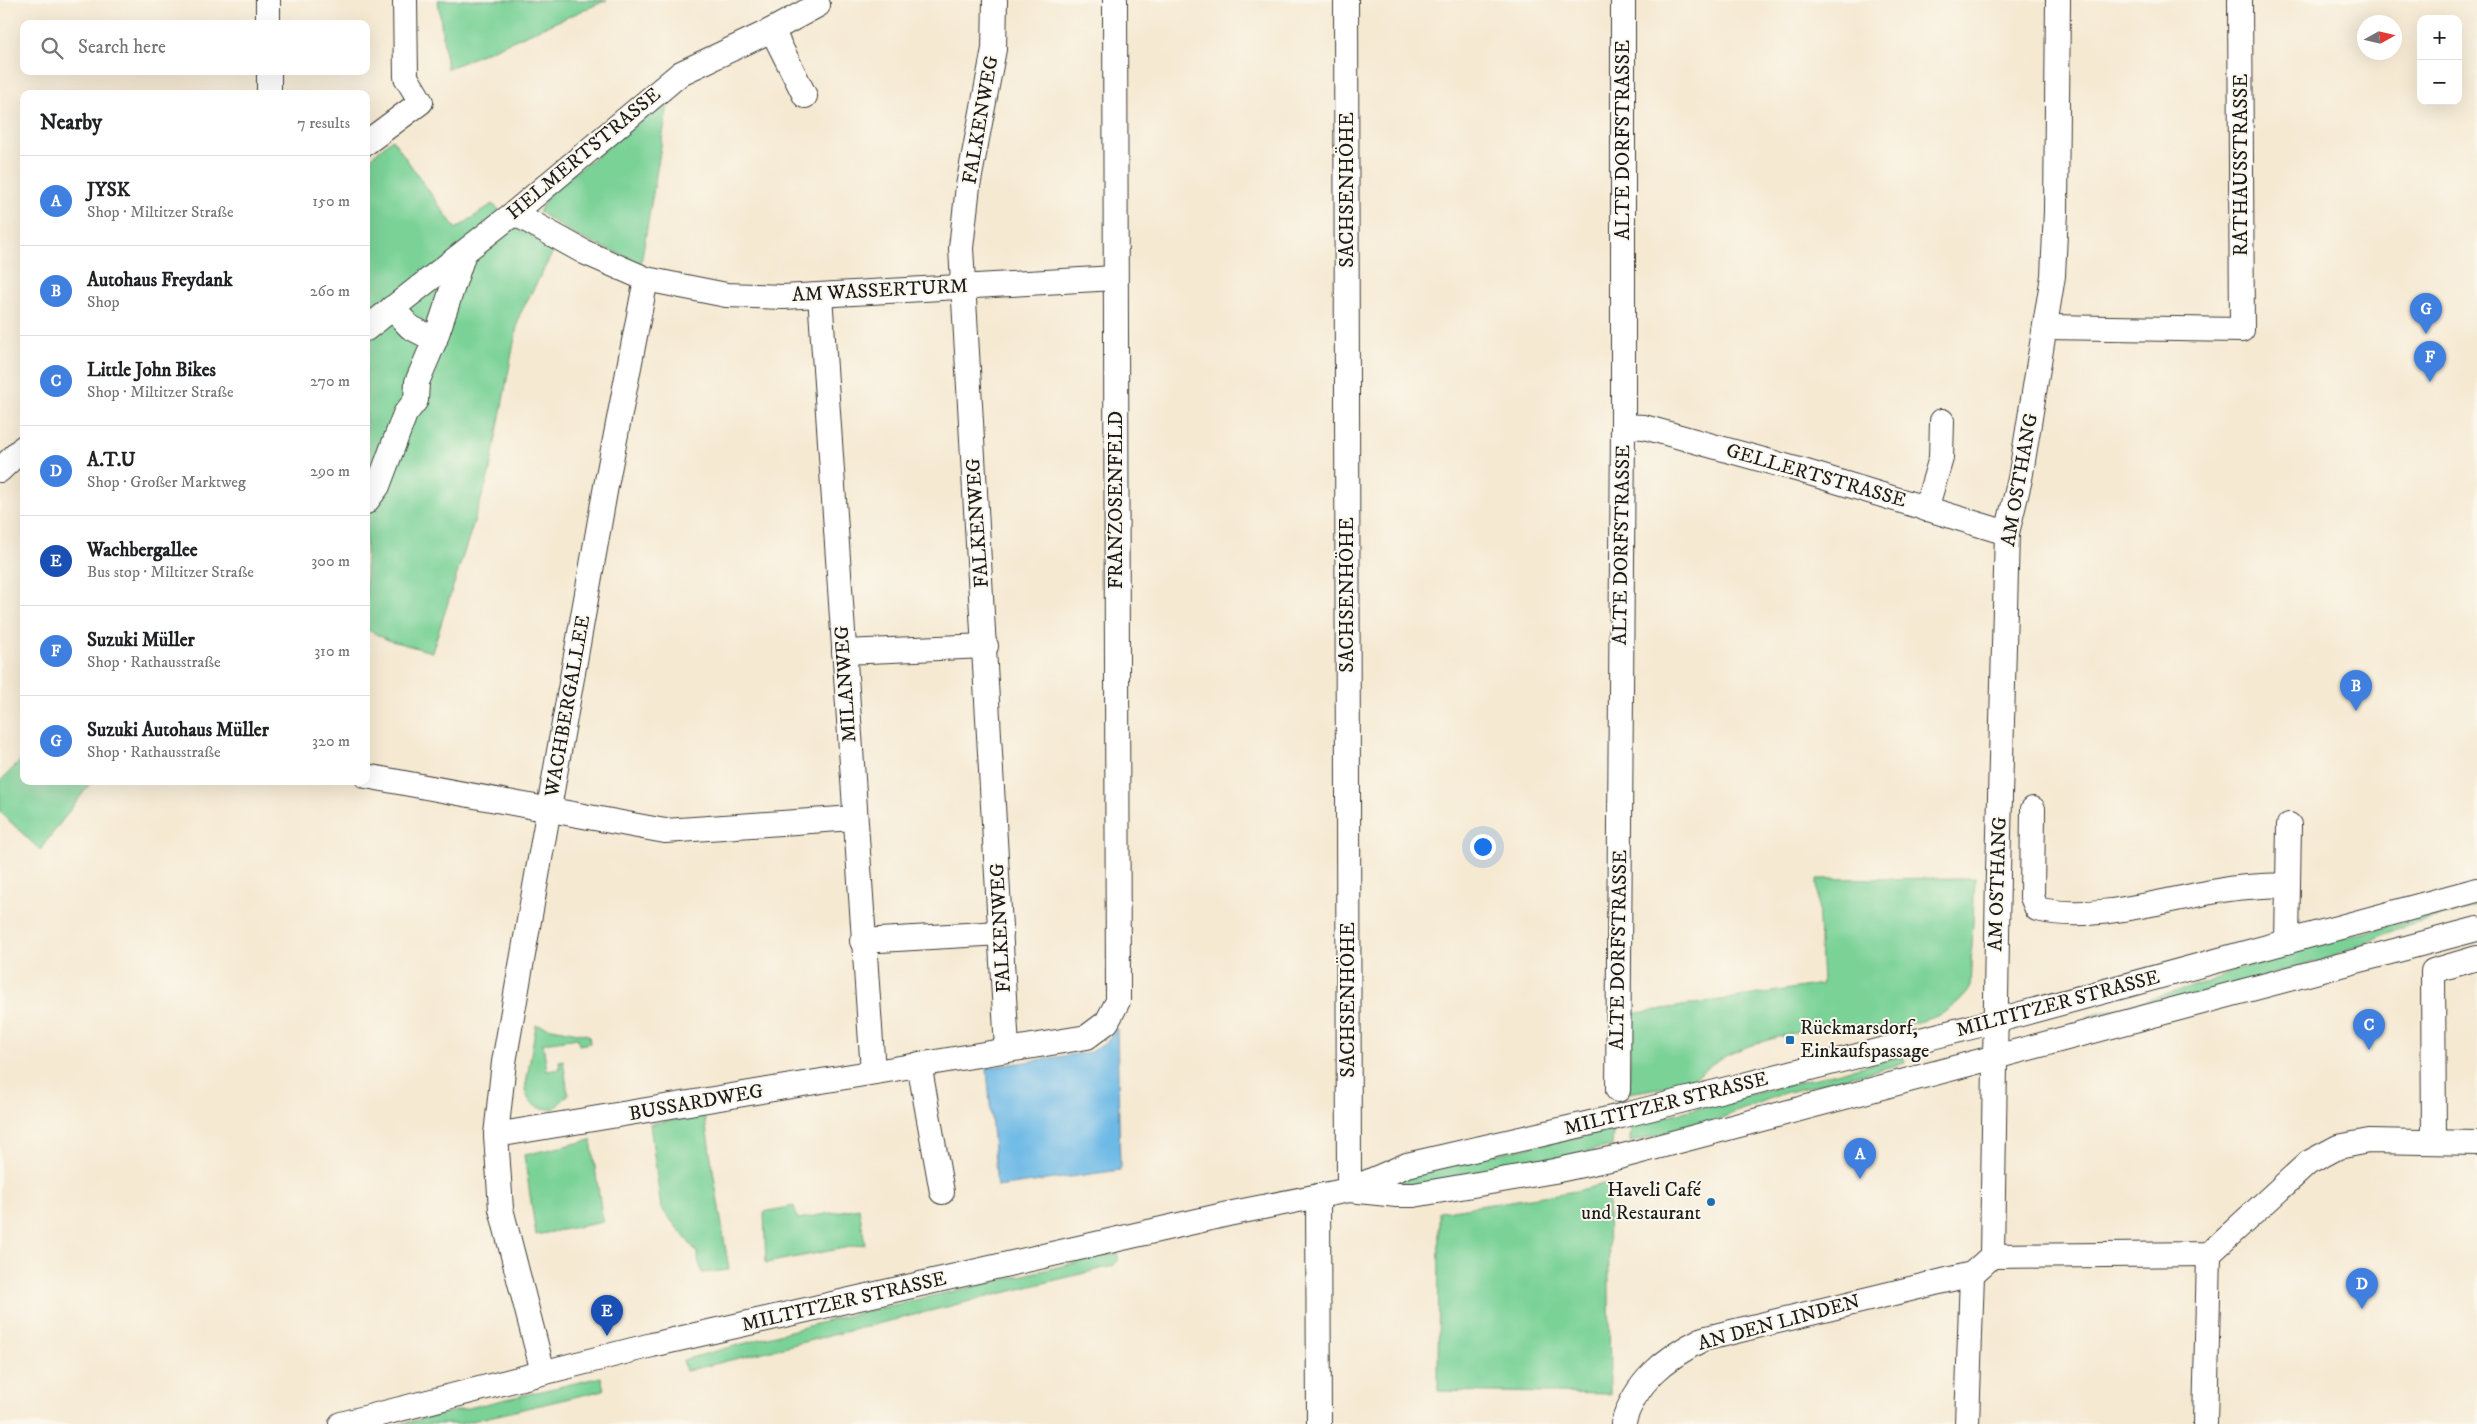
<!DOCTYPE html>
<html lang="en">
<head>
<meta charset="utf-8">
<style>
	:root { --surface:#fff; --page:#f6f6f6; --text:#202124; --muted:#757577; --line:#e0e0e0; --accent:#db2777 }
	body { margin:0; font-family:"IM FELL DW Pica",serif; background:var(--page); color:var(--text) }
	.controls { position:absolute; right:15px; top:15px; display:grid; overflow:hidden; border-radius:10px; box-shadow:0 5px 20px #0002 }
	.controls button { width:45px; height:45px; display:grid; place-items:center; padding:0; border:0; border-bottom:1px solid var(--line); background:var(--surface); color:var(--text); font:25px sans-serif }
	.compass { position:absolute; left:2357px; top:15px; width:45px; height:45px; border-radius:50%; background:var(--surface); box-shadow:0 5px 20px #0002; rotate:82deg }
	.you { position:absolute; left:1482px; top:846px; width:18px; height:18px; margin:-12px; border:4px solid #fff; border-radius:50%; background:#1a73e8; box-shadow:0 0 0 8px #1a73e833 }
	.badge { display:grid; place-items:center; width:32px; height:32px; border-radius:50%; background:var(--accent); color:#fff; font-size:16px; font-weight:700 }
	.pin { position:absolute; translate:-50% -41px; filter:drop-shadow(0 1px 2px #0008) }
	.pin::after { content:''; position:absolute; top:26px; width:18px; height:15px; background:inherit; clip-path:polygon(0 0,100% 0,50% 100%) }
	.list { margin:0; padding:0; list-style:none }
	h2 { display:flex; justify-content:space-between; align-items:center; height:65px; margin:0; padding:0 20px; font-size:21px }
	h2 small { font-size:16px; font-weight:400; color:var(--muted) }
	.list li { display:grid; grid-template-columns:32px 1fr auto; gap:15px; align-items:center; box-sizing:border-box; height:90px; padding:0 20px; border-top:1px solid var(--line) }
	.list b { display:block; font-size:19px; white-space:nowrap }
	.list p { margin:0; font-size:16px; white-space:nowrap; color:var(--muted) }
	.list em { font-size:16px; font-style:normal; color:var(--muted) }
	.icon { flex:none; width:28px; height:28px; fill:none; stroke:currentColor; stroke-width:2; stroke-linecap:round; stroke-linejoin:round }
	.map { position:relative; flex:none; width:2477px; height:1424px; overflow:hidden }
	.search { position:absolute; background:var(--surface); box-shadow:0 5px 20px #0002; left:20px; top:20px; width:350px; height:55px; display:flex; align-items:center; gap:12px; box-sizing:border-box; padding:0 18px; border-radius:10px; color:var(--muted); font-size:19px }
	.panel { position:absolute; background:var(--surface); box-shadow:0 5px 20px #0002; left:20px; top:90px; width:350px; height:695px; border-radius:10px }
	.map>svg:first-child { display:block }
	.green { fill:#7ad297; stroke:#4b775a }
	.water { fill:#6db9e6; stroke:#446a81 }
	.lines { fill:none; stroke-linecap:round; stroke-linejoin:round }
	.minor-casing { stroke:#3d3b37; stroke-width:26 }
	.minor { stroke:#fff; stroke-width:24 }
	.poi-dot { fill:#1f6fb2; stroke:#fbf7ec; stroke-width:2 }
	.labels { text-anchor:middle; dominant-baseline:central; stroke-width:4; stroke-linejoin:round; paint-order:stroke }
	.street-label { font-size:20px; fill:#1c1c1c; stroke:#fbf7ec }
	.poi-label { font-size:20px; fill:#1c1c1c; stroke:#fbf7ec; text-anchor:start }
</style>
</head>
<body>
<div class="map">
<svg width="2477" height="1424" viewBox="0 0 2477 1424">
	<rect width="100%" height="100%" fill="#fbf7ec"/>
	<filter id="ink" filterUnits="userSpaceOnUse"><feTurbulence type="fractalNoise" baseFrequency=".02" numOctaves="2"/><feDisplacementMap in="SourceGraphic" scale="10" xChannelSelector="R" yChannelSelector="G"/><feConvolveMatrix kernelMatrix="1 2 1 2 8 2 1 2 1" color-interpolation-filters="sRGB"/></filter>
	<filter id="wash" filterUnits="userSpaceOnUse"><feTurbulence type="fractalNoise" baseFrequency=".0096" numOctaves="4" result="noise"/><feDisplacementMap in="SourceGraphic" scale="20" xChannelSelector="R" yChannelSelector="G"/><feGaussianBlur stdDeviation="1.12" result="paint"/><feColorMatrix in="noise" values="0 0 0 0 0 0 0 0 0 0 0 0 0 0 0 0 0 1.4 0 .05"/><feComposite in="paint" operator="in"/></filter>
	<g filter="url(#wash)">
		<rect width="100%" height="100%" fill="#f5e9d2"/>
		<!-- green -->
		<g class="green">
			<polygon points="438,0 607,0 447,69"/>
			<polygon points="669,99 641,263 576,236 539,212 549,193"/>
			<polygon points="392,139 456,229 492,204 553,252 519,316 489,475 432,652 388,640 366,629 366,162"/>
			<polygon points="24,757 24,781 92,781 40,850 0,812 0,781"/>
			<path d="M 1975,878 L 1970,989 C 1933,1043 1853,1019 1799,1032 C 1773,1038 1743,1046 1720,1059 C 1710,1064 1702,1073 1692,1079 C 1679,1086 1645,1090 1629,1093 L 1631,1014 L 1822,984 L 1817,879 Z"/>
			<polygon points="2477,901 2477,906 2397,929 2330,958 2089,1025 2087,1017 2206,983 2244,966"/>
			<path d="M 536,1025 L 589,1035 L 590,1043 L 579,1045 L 578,1038 L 543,1043 L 547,1071 L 560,1069 L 559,1061 L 563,1060 L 568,1095 L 554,1109 C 538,1109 529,1106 525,1090 Z"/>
			<polygon points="1903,1056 1905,1063 1784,1093 1711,1122 1630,1142 1631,1125"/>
			<polygon points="704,1114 729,1270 702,1273 696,1251 661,1208 650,1124"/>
			<polygon points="1613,1130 1612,1146 1405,1190 1401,1173"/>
			<polygon points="591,1140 603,1222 536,1235 524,1155"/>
			<polygon points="1608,1183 1610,1394 1438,1391 1439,1212 1576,1191"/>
			<polygon points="794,1206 798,1219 859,1208 865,1244 766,1263 764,1212"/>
			<polygon points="1118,1253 1118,1261 1113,1266 686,1371 683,1360 842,1317"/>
			<polygon points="601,1377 604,1390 459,1424 400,1424"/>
		</g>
		<!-- water -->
		<polygon class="water" points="1117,1028 1120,1170 997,1187 987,1068 1090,1052 1106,1043"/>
	</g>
	<g filter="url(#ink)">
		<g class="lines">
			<!-- minor casing -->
			<g class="minor-casing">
				<g id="minor">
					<polyline points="268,0 268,24"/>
					<polyline points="995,0 994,49 968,186 961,248 1007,1049"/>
					<polyline points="1346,0 1349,1190"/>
					<polyline points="772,30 805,96"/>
					<polyline points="269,71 269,94"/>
					<polyline points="366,143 421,102 406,77 405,0"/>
					<polyline points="514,213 584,252 646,279 726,295 783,297 1115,278"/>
					<polyline points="820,295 873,1072"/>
					<polyline points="392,308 410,327 435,340"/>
					<polyline points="2045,327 2242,330 2240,0"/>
					<polyline points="366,329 514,213 681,73 772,30 818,5"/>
					<polyline points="1623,426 1644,427 1803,471 2007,533"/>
					<polyline points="0,470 24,447"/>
					<polyline points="366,502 378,486 405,414 416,400 417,382 435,340 464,253"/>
					<polyline points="1926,509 1941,458 1942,421"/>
					<polyline points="844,652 986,646"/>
					<polyline points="366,776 665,831 854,818"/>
					<path d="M 2033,809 L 2032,897 L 2037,909 C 2094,923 2166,899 2223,890 C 2245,886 2267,886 2288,885"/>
					<polyline points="862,941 1001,933"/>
					<polyline points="2287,942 2289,825"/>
					<polyline points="919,1064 942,1192"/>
					<polyline points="1618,1090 1623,426 1623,0"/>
					<polyline points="496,1135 504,1062 606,486 646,279"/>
					<polyline points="2434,1142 2433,971 2477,958"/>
					<polyline points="1349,1190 1397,1195 1414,1195 1554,1171 1619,1157 2477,929"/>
					<polyline points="1318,1196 1319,1424"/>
					<polyline points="1992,1256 2209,1254 2308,1163 2338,1147 2369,1141 2477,1143"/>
					<polyline points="543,1372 501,1209 496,1135 1087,1037 1107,1022 1118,1001 1115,0"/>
					<polyline points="341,1424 652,1345 1228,1214 1349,1190 1407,1165 1621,1116 1995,1021 2477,890"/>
					<path d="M 1623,1424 C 1635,1382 1665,1358 1703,1339 L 1972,1274 L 1992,1256 L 1998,872 L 2007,533 L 2020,479 L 2053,276 L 2056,211 L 2058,0"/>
					<polyline points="1967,1424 1972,1274"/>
					<polyline points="2205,1424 2209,1254"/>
				</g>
			</g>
			<!-- minor -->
			<use href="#minor" class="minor"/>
		</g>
	</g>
	<!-- markers -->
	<g class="poi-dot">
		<rect x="1785" y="1035" width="10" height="10" rx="2.5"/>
		<circle cx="1711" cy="1202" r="5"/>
	</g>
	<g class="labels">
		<!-- street labels -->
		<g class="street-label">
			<text transform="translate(981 120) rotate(-80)">FALKENWEG</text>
			<text transform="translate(1623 140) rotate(-90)">ALTE DORFSTRASSE</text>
			<text transform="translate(584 154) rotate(-40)">HELMERTSTRASSE</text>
			<text transform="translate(2241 165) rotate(-90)">RATHAUSSTRASSE</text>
			<text transform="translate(1347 190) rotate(-90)">SACHSENHÖHE</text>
			<text transform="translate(880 291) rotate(-3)">AM WASSERTURM</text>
			<text transform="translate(1816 476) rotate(16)">GELLERTSTRASSE</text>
			<text transform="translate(2020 480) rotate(-80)">AM OSTHANG</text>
			<text transform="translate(1116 500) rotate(-90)">FRANZOSENFELD</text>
			<text transform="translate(978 523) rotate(-94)">FALKENWEG</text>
			<text transform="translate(1622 545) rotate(-89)">ALTE DORFSTRASSE</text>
			<text transform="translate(1347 595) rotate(-90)">SACHSENHÖHE</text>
			<text transform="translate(846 684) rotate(-94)">MILANWEG</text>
			<text transform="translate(568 706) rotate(-80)">WACHBERGALLEE</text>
			<text transform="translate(1998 884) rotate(-88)">AM OSTHANG</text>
			<text transform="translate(1001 928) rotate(-93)">FALKENWEG</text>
			<text transform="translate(1619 950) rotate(-89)">ALTE DORFSTRASSE</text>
			<text transform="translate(1348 1000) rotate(-90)">SACHSENHÖHE</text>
			<text transform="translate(2058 1004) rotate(-15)">MILTITZER STRASSE</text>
			<text transform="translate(696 1103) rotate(-10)">BUSSARDWEG</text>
			<text transform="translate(1666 1104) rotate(-14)">MILTITZER STRASSE</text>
			<text transform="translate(844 1302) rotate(-13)">MILTITZER STRASSE</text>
			<text transform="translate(1779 1323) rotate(-15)">AN DEN LINDEN</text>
		</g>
		<!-- poi labels -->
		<g class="poi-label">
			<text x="1800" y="1028">Rückmarsdorf,<tspan x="1800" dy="23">Einkaufspassage</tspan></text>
			<text x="1701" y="1190" text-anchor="end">Haveli Café<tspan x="1701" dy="23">und Restaurant</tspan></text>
		</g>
	</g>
</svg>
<div class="controls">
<button>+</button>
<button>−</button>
</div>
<svg class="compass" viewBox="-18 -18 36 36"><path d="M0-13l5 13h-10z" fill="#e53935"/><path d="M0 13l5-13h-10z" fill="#757577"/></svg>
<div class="you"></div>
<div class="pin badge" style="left:1860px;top:1179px;background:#3f7fe0">A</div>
<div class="pin badge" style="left:2356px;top:711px;background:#3f7fe0">B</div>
<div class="pin badge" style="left:2369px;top:1050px;background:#3f7fe0">C</div>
<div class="pin badge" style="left:2362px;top:1309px;background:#3f7fe0">D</div>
<div class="pin badge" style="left:607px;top:1336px;background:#1a4fb4">E</div>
<div class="pin badge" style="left:2430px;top:382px;background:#3f7fe0">F</div>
<div class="pin badge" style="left:2426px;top:334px;background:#3f7fe0">G</div>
<div class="search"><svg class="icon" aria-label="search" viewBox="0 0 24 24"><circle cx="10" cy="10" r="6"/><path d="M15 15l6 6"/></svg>Search here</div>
<section class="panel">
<h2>Nearby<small>7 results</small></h2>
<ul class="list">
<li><span class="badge" style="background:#3f7fe0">A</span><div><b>JYSK</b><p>Shop · Miltitzer Straße</p></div><em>150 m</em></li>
<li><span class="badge" style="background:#3f7fe0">B</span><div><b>Autohaus Freydank</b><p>Shop</p></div><em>260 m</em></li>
<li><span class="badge" style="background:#3f7fe0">C</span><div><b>Little John Bikes</b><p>Shop · Miltitzer Straße</p></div><em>270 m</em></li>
<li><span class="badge" style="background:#3f7fe0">D</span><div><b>A.T.U</b><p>Shop · Großer Marktweg</p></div><em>290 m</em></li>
<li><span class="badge" style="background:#1a4fb4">E</span><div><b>Wachbergallee</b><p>Bus stop · Miltitzer Straße</p></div><em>300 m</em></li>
<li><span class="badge" style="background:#3f7fe0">F</span><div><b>Suzuki Müller</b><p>Shop · Rathausstraße</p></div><em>310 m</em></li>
<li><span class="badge" style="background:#3f7fe0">G</span><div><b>Suzuki Autohaus Müller</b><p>Shop · Rathausstraße</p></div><em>320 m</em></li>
</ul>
</section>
</div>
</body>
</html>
